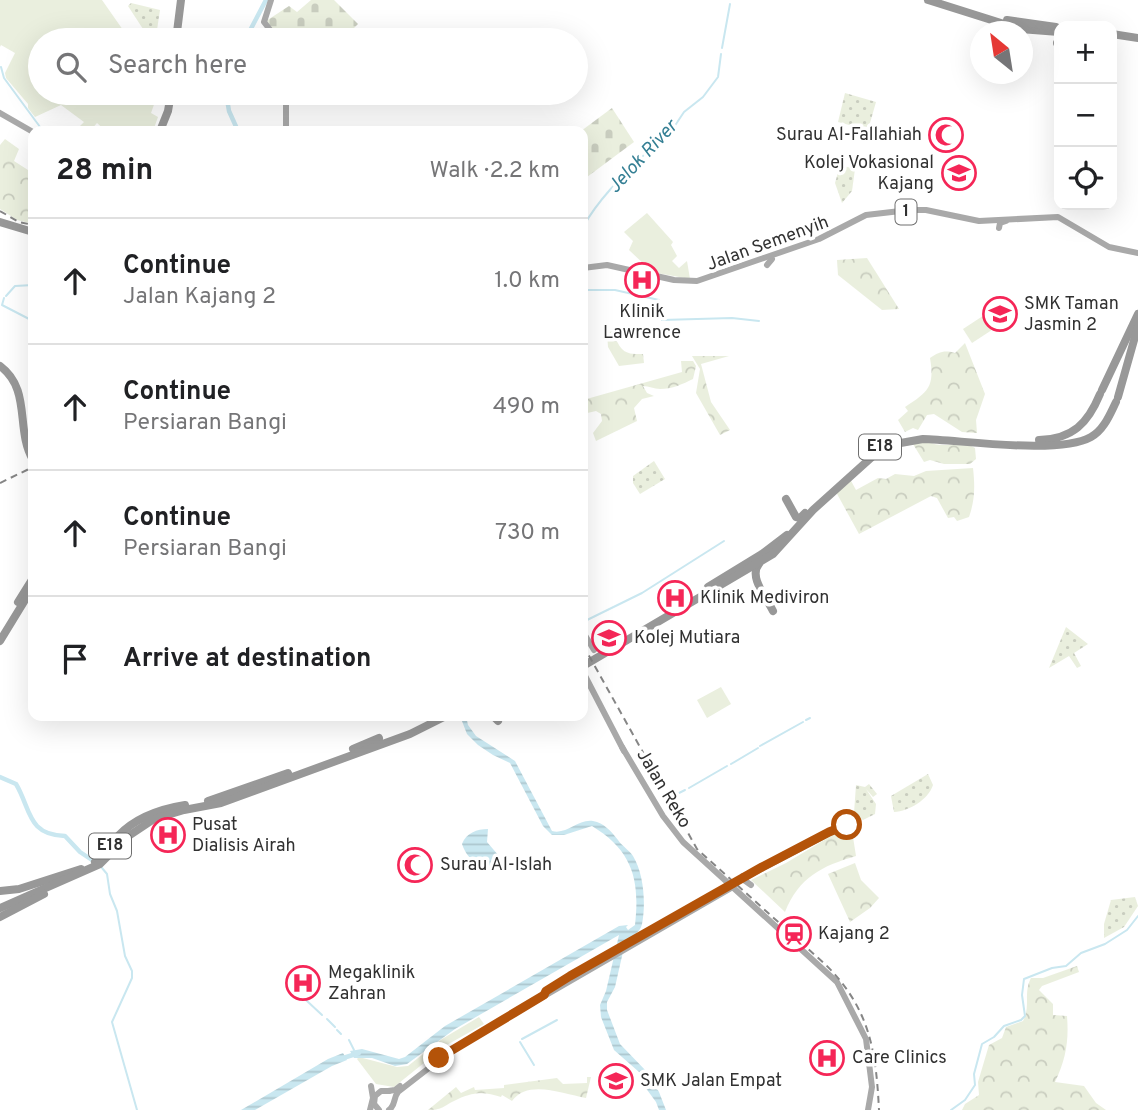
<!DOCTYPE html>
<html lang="en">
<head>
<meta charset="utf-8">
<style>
	:root { --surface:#fff; --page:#f2f2f2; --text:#202124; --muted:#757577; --line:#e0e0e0 }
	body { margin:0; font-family:Overpass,sans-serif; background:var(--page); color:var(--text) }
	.controls { position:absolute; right:21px; top:21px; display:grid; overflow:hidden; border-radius:14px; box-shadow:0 7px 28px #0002 }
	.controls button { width:63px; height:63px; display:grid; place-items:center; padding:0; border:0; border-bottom:2px solid var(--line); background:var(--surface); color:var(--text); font:35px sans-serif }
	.compass { position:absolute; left:970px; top:21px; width:63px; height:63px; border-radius:50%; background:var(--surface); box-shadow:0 7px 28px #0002; rotate:330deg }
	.stop { position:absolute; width:21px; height:21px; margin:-16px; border:5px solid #b45309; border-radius:50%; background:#fff }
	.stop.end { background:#b45309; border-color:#fff; box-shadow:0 2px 7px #0008 }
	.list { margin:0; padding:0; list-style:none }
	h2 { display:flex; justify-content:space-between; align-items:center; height:91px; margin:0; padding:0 28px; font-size:30px }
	h2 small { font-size:23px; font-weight:400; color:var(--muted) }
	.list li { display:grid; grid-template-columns:46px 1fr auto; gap:21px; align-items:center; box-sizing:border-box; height:126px; padding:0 28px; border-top:2px solid var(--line) }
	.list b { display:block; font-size:26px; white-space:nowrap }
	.list p { margin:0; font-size:23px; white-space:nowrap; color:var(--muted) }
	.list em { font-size:23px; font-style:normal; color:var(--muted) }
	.icon { flex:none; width:38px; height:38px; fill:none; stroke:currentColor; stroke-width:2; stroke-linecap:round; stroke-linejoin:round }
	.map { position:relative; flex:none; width:1138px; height:1110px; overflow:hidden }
	.search { position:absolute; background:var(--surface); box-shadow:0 7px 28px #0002; left:28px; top:28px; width:560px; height:77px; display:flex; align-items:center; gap:18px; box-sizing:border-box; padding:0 24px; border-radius:38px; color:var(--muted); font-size:26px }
	.panel { position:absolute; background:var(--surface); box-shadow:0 7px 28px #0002; left:28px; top:126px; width:560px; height:595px; border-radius:14px }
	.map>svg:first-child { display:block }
	.grass { fill:#eaefde }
	.forest { fill:url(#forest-crowns) }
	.cemetery { fill:url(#cemetery-stones) }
	.park { fill:url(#park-dots) }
	.water { fill:url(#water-rules) }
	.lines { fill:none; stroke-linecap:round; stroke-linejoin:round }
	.stream { stroke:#c9e7f0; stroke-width:2 }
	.river { stroke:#c9e7f0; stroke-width:4.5 }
	.major { stroke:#a9a9a9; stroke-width:6 }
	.highway { stroke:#989898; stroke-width:8 }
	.rail { stroke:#868686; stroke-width:2; stroke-dasharray:7 5; stroke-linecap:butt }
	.route { stroke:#b45309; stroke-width:9 }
	.labels { text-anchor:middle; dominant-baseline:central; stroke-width:7; stroke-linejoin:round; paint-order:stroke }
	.shield { fill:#fff; stroke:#6f6f6f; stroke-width:2 }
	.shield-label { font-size:16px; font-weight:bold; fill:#313131 }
	.poi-label { font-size:18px; fill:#313131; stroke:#fff; text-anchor:start }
	.street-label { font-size:18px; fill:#313131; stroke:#fff }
	.water-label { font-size:19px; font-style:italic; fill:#347f94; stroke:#fff }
</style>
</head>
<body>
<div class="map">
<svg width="1138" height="1110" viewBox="0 0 1138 1110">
	<defs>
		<pattern id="forest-crowns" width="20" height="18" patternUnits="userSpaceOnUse" patternTransform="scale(1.75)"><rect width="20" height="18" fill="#eaefde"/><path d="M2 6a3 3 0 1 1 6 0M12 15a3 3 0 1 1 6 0" fill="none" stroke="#c9cdbf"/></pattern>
		<pattern id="cemetery-stones" width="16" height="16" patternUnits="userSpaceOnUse" patternTransform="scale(1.75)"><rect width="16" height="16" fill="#eaefde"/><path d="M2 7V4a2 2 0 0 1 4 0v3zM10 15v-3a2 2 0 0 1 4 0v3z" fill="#c9cdbf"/></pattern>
		<pattern id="park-dots" width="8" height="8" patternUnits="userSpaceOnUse" patternTransform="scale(1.75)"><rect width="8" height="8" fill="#eaefde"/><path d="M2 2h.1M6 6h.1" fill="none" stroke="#c9cdbf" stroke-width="1.8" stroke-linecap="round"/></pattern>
		<pattern id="water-rules" width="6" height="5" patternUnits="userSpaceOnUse" patternTransform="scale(1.75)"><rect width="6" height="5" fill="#c9e7f0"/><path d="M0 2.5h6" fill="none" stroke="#adc7ce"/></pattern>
	</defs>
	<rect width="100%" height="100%" fill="#fff"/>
	<!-- grass -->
	<g class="grass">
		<polygon points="0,0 102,0 130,40 40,40 40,93 155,93 157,96 151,113 158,117 153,131 106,131 97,123 90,131 75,131 84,122 61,105 35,117 28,108 28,104 6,78 5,73 15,53 1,45 0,47"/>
		<polygon points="647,213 673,242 671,245 677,256 672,261 679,268 687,261 690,279 646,271 646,266 629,250 633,241 624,232"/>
		<polygon points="992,310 1001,324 972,343 963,329"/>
		<polygon points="721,687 731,704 707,718 697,700"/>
		<polygon points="479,1017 484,1024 445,1046 394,1087 376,1084 357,1059 359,1057 397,1067 408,1066 442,1039"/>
	</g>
	<!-- forest -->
	<g class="forest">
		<polygon points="5,139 19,149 14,161 28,170 33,166 33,210 29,223 17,220 0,209 0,145"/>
		<polygon points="867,258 899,309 882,310 838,275 837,260"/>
		<path d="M 612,331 C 621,349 621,355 643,354 L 644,363 L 619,366 L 608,347 L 607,333 Z"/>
		<path d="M 965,343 L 985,394 L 976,420 L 977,433 L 962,432 L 934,414 L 927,415 L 918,430 L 913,428 L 905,432 L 898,420 L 908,411 L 905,407 C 928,392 935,387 930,358 C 939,352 944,350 955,353 Z"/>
		<polygon points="692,356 729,356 701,364 711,402 730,430 720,435 696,393 700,369"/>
		<path d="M 681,361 L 693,361 L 696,366 L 693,379 C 683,384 672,389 660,389 C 654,389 649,386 643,386 L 647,393 L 654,396 L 642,399 L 634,408 L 637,421 L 596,441 L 593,433 L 602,421 L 601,414 L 596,411 L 583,414 L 583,400 L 682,372 Z"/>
		<path d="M 928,441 C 943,451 959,438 975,448 L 976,459 L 970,464 L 944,464 L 930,460 L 924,462 L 913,444 Z"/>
		<path d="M 973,468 C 975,486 975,500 969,517 L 957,521 L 954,517 L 948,518 L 937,498 L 931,496 L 859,534 L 836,492 L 850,479 L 856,490 L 878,478 L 886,479 L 895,474 L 914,476 L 926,471 Z"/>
		<path d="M 847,831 L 853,837 L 856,856 C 822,866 799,877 785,912 L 751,880 L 786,863 L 831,836 Z"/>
		<polygon points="855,863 861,880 879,898 870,908 850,922 828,874"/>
		<path d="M 1077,966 L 1079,972 L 1042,986 L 1039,990 L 1053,1004 L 1053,1015 L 1067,1016 C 1069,1041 1066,1059 1055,1082 L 1084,1086 L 1096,1103 L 1106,1110 L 962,1110 L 965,1104 L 979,1095 L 978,1082 L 989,1045 L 1002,1038 L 1006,1027 L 1023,1021 C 1031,1006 1023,993 1031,978 L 1043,978 Z"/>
		<path d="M 587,1077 L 591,1077 L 586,1098 C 563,1094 528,1079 512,1101 L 502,1095 L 501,1097 C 484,1091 471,1092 454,1101 C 442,1107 442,1110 428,1110 L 456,1087 L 461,1093 L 474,1087 L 475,1090 L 504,1088 L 504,1085 L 557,1078 L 563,1084 L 587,1083 Z"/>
	</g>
	<!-- cemetery -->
	<g class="cemetery">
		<polygon points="311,0 334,0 358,24 342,40 281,40 267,24 266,21 289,6 297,12"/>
		<polygon points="612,108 634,142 583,180 581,131"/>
	</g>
	<!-- park -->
	<g class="park">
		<polygon points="131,3 160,10 157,30 143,29 128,6"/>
		<polygon points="845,93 876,102 868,130 838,122"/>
		<polygon points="840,165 855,169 852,191 842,203 835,183"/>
		<polygon points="654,461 665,479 640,494 633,483 633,476"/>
		<polygon points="1066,627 1088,644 1074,653 1081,666 1077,668 1069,656 1049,668"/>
		<path d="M 928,774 L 933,785 C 928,800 909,811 894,812 L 891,796 Z"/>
		<polygon points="869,784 877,794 873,797 866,789 876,804 875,814 863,820 854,813 856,785 865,787"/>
		<polygon points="1135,897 1138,906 1124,927 1104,938 1104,924 1111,900"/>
	</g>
	<!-- water -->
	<g class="water">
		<path d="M 460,716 L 466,716 L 468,725 L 476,736 L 515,761 L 552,831 C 567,835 577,819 593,821 C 604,823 611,831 618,840 C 622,846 629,850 633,856 C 644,874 646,904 642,924 C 640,934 630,936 625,943 L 615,987 L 607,1002 L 607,1010 L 620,1044 L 648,1073 L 659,1092 L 666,1110 L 659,1110 L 656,1102 L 645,1087 L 647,1079 L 614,1050 L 601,1017 L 600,1005 L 606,991 L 619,935 L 455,1029 L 407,1064 L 395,1066 L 372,1058 L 354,1058 L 350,1051 L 362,1049 L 399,1059 L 405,1057 L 445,1026 L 619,926 L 628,925 L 626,927 L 628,930 L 635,925 C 640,880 633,851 592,826 L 564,835 L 552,835 L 543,826 L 510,763 L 493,755 L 478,745 L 467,734 Z"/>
		<path d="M 488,829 L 487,842 L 499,856 L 500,862 L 486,867 L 484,871 C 477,858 469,864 462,844 C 466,833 477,829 488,829 Z"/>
		<polygon points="343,1053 347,1060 332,1066 255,1110 241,1110 328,1059"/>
	</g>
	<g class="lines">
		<!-- stream -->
		<g class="stream">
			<polyline points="722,48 730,4"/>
			<polyline points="1,67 4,78 43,131"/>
			<path d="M 583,227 C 603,191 636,164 665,134 L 672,130 L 684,112 L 703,97 L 718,77 L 721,54"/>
			<polyline points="583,293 586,290 615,290 659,300 662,320 732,318 759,321"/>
			<polyline points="6,296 15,286 33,285"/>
			<polyline points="4,298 2,305 33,321"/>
			<polyline points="583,622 642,593 724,541"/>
			<polyline points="806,720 810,718"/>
			<polyline points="760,746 803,722"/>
			<polyline points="731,764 758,748"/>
			<polyline points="689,788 727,766"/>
			<polyline points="673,796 685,790"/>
			<polyline points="102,868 107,874 110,894 117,911 125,956 132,971 132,978 112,1022 137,1110"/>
			<polyline points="292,983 291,986 322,1015"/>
			<polyline points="327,1019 335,1027"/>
			<polyline points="337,1030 341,1034"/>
			<polyline points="522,1039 557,1020"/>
			<polyline points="349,1040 354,1050"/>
			<polyline points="520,1042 534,1065"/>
			<polyline points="951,1110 965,1100 975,1085 974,1074 982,1044 994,1037 1004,1026 1021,1020 1025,1016 1022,995 1024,979 1052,968 1066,966 1081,953 1105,944 1127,930 1138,916"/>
		</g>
		<!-- river -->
		<g class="river">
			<polyline points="245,40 266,0"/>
			<polyline points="226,93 229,111 238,131"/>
			<path d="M 0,777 L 16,784 C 31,809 27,835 65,836 L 80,852 L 92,860"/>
			<polyline points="340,1059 359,1053"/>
		</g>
		<!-- major -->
		<g class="major">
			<polyline points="271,0 264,22 278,40"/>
			<polyline points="286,93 286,131"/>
			<polyline points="0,113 33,132"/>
			<polyline points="999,228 1000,223 1006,221"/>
			<polyline points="767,265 772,259"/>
			<polyline points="583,268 607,265 674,280 697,281 819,239 866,215 909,210 926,210 979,221 1058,217 1109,247 1138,253"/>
			<polyline points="583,632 594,650"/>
			<polyline points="583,672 624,751"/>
			<polyline points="622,747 663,816 683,842 837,982 866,1039 872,1087 868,1110"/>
			<polyline points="743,876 744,880 751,885"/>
			<polyline points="729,886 849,823"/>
			<polyline points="659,926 730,884"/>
			<polyline points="553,986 598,961"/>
			<polyline points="388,1091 395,1090 400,1086"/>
			<polyline points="370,1110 373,1098 371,1086"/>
			<polyline points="379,1110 374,1104 375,1096 381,1091 389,1091"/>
			<path d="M 389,1110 C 396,1105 393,1098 398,1092 L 456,1047 L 733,887"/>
		</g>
		<!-- highway -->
		<g class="highway">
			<polyline points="928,0 1020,29 1059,32"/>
			<polyline points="1007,20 1056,27"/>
			<polyline points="1112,34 1138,38"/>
			<polyline points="176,40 181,0"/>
			<polyline points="1057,43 1059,43"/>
			<polyline points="160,131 168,111 171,93"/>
			<polyline points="0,222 33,232"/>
			<path d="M 0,366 C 32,390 15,429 33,460"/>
			<polyline points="1102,390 1138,314"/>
			<polyline points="1118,397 1138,326"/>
			<path d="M 1039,440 C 1073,439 1088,423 1100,394"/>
			<polyline points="786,499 796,517 800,518 805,513"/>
			<path d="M 759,564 C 748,577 767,598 773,611"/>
			<polyline points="708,587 762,554 787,535"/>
			<polyline points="18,602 33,578"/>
			<polyline points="0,641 33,587"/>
			<path d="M 583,666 L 773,554 L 813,510 L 873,456 L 895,444 L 923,439 C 962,440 1059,455 1091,437 C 1104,430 1110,414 1116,402"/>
			<polyline points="493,716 498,721"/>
			<polyline points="353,749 379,738"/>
			<polyline points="208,801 288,773"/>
			<path d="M 95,862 C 104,854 110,845 118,836 C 136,817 160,809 185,805"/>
			<polyline points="0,891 19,889 81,869"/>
			<polyline points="0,908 100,864 127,837 154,819 184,810 221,803 410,734 446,716"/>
			<polyline points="0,917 44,894"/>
		</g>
		<!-- rail -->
		<g class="rail">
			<polyline points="0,211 19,222 33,225"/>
			<polyline points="0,483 33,467"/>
			<path d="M 583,645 L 697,849 L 826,965 C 870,1009 876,1051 879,1110"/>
		</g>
	</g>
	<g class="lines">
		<!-- route -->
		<polyline class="route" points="439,1058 544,995 546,991 570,976 762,867 829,832 847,825"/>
	</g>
	<!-- icons -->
	<defs>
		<g id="mosque-ring" transform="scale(1.75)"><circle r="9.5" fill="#fff" stroke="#f52657" stroke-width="1.5"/><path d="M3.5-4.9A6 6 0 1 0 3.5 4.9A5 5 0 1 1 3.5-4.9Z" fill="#f52657"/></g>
		<g id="university-ring" transform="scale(1.75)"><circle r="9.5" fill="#fff" stroke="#f52657" stroke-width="1.5"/><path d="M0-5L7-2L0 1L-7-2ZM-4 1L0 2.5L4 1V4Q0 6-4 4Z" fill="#f52657"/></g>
		<g id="hospital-ring" transform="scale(1.75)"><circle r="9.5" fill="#fff" stroke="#f52657" stroke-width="1.5"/><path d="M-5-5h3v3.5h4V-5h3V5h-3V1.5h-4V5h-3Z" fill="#f52657"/></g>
		<g id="school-ring" transform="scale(1.75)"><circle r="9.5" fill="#fff" stroke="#f52657" stroke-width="1.5"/><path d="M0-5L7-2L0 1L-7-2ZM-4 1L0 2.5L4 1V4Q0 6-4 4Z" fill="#f52657"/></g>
		<g id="station-ring" transform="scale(1.75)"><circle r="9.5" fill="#fff" stroke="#f52657" stroke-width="1.5"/><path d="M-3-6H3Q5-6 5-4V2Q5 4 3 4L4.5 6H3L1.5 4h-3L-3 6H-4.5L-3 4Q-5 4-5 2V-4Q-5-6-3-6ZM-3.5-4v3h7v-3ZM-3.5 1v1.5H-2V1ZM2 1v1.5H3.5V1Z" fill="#f52657"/></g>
	</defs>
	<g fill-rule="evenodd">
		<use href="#mosque-ring" x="946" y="135"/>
		<use href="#university-ring" x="959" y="173"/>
		<use href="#hospital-ring" x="642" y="280"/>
		<use href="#school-ring" x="1000" y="314"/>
		<use href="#hospital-ring" x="675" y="598"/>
		<use href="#university-ring" x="609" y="638"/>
		<use href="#hospital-ring" x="168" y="835"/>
		<use href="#mosque-ring" x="415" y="865"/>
		<use href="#station-ring" x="794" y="934"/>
		<use href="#hospital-ring" x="303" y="983"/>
		<use href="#hospital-ring" x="827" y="1058"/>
		<use href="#school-ring" x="616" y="1081"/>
	</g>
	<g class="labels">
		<!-- shield labels -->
		<g class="shield">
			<rect x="895.5" y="199.5" width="21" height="25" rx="5"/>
			<rect x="859" y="434.5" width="42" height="25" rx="5"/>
			<rect x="89" y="833.5" width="42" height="25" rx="5"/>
		</g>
		<g class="shield-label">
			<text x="906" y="212">1</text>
			<text x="880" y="447">E18</text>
			<text x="110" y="846">E18</text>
		</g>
		<!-- poi labels -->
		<g class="poi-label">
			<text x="922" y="135" text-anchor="end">Surau Al-Fallahiah</text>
			<text x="934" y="163" text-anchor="end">Kolej Vokasional<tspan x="934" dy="21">Kajang</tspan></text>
			<text x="1024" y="304">SMK Taman<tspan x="1024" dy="21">Jasmin 2</tspan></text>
			<text x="642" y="312" text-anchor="middle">Klinik<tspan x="642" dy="21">Lawrence</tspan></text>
			<text x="700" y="598">Klinik Mediviron</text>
			<text x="634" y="638">Kolej Mutiara</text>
			<text x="192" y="825">Pusat<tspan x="192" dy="21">Dialisis Airah</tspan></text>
			<text x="440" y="865">Surau Al-Islah</text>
			<text x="818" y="934">Kajang 2</text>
			<text x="328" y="973">Megaklinik<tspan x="328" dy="21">Zahran</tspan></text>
			<text x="852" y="1058">Care Clinics</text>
			<text x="640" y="1081">SMK Jalan Empat</text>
		</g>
		<!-- street labels -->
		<g class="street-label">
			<text transform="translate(768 244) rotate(-20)">Jalan Semenyih</text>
			<text transform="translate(663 789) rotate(59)">Jalan Reko</text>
		</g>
		<!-- water labels -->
		<g class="water-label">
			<text transform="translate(643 157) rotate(-47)">Jelok River</text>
		</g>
	</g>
</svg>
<div class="controls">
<button>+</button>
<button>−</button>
<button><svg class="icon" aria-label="locate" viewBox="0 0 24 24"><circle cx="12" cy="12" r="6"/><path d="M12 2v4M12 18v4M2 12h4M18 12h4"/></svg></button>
</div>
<svg class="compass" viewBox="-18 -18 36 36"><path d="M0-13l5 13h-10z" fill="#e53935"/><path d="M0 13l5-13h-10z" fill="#757577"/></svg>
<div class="stop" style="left:847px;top:825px"></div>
<div class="stop end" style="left:439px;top:1058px"></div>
<div class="search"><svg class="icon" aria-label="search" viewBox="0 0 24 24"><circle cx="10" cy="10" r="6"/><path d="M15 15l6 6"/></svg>Search here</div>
<section class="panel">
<h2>28 min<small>Walk · 2.2 km</small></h2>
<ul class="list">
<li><svg class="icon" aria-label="ahead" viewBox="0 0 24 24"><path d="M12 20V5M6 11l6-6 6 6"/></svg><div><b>Continue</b><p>Jalan Kajang 2</p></div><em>1.0 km</em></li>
<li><svg class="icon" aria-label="ahead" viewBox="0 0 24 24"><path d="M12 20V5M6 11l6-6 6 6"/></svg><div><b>Continue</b><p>Persiaran Bangi</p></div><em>490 m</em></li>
<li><svg class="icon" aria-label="ahead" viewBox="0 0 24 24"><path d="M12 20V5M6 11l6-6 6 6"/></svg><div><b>Continue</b><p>Persiaran Bangi</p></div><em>730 m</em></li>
<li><svg class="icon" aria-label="arrive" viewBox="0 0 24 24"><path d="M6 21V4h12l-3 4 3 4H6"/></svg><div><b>Arrive at destination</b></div></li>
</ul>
</section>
</div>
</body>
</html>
